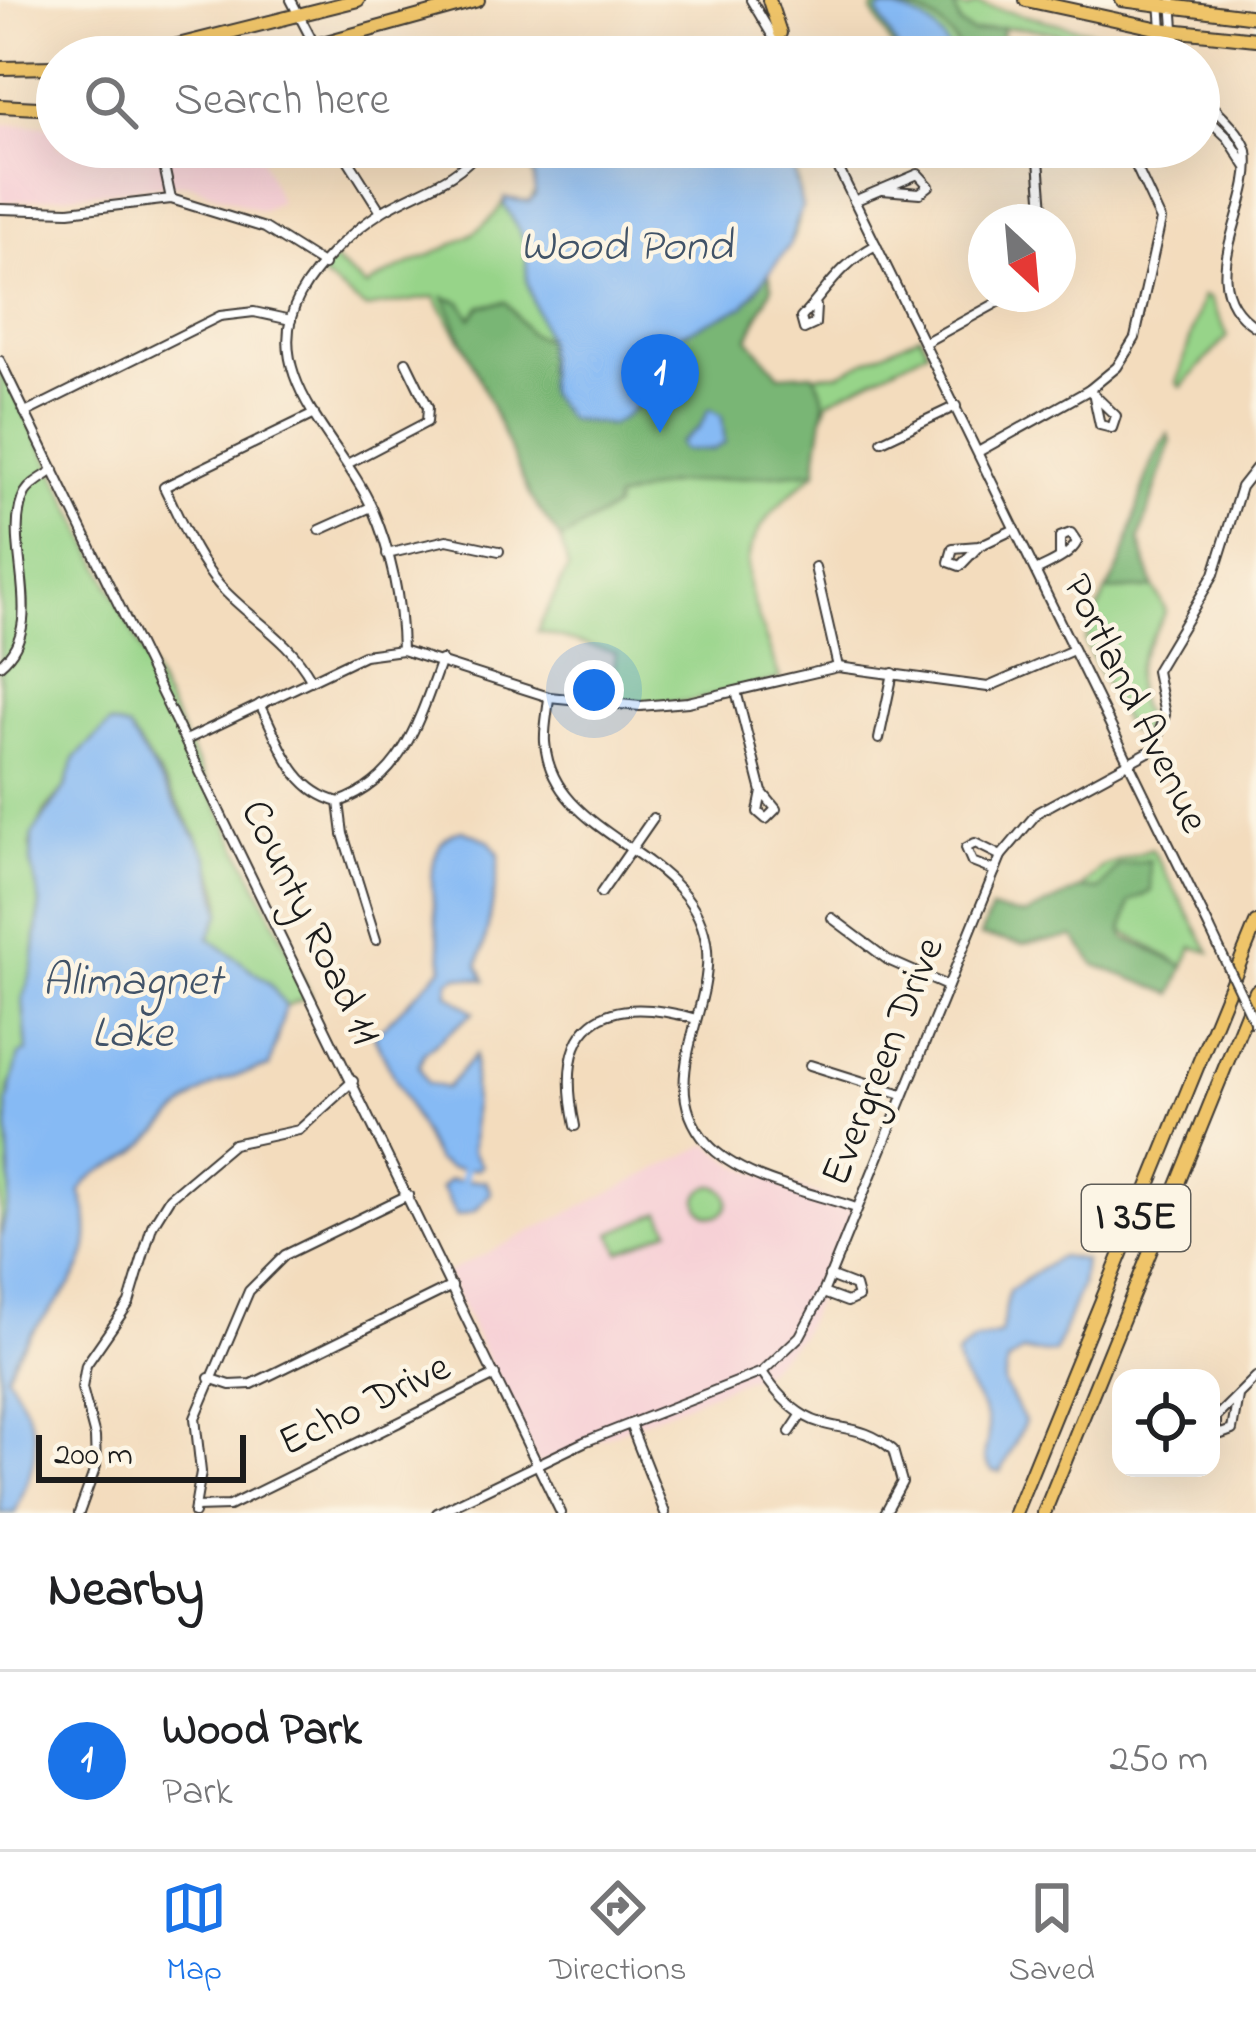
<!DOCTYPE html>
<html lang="en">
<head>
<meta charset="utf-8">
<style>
	:root { --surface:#fff; --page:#f2f2f2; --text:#202124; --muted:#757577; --line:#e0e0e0; --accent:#1a73e8 }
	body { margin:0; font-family:"Indie Flower",sans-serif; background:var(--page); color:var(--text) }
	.controls { position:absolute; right:36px; bottom:36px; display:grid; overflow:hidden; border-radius:24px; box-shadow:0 12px 48px #0002 }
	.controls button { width:108px; height:108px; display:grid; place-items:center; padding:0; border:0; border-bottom:3px solid var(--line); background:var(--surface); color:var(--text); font:60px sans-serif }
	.compass { position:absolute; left:968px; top:204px; width:108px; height:108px; border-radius:50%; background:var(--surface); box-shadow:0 12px 48px #0002; rotate:154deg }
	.scale { position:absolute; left:36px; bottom:30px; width:210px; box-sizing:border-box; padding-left:12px; border:6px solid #1c1c1c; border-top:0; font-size:33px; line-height:42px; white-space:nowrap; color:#1c1c1c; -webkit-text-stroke:9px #fcf5e5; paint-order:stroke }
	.you { position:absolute; left:594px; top:690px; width:42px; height:42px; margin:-30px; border:9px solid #fff; border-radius:50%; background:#1a73e8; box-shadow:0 0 0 18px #1a73e833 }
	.badge { display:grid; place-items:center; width:78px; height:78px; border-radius:50%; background:var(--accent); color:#fff; font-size:39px; font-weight:700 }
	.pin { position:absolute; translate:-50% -99px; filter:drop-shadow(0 3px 6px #0008) }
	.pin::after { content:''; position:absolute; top:63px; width:42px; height:36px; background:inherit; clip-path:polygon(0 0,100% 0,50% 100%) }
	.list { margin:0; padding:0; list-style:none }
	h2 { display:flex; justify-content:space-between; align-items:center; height:156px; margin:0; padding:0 48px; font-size:51px }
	h2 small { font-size:39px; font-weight:400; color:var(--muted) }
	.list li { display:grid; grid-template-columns:78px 1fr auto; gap:36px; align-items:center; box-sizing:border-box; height:180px; padding:0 48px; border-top:3px solid var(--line) }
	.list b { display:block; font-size:45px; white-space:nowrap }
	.list p { margin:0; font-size:39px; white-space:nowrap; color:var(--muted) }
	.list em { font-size:39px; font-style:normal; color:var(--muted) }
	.icon { flex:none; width:66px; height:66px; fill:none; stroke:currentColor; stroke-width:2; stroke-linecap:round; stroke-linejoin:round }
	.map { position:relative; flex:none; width:1256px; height:1513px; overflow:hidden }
	.search { position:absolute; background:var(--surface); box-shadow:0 12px 48px #0002; left:36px; right:36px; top:36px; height:132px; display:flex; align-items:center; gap:30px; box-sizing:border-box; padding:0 42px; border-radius:66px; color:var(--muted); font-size:45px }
	.sheet { height:336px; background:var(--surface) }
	nav { display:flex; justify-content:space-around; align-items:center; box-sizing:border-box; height:168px; border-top:3px solid var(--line); background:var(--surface); font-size:33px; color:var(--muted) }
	nav a { display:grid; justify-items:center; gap:6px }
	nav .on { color:var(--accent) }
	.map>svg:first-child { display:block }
	.built { fill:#f6cfd5 }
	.green { fill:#97d489; stroke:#5a7852; stroke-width:3 }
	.forest { fill:#79b675; stroke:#4a6948; stroke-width:3 }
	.water { fill:#86baf4; stroke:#516b88; stroke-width:3 }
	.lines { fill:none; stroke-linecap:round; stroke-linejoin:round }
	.canal { stroke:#86baf4; stroke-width:8 }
	.minor-casing { stroke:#3c3934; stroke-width:12 }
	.highway-casing { stroke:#3c3934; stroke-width:16 }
	.minor { stroke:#fff; stroke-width:8 }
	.highway { stroke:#efc469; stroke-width:12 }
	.minor-bridge-casing { stroke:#3c3934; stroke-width:12; stroke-linecap:butt }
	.minor-bridge { stroke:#fff; stroke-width:8 }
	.labels { text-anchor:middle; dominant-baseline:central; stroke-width:9; stroke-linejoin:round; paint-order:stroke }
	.shield { fill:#fcf5e5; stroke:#5f5d58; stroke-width:3 }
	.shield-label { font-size:39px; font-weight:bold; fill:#1c1c1c }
	.street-label { font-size:42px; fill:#1c1c1c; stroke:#fcf5e5 }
	.water-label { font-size:45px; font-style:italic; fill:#415368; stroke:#fcf5e5 }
</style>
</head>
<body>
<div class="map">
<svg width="1256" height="1513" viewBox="0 0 1256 1513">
	<rect width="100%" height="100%" fill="#fcf5e5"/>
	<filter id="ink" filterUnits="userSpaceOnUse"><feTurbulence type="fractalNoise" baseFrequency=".00833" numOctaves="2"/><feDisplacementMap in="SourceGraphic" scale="24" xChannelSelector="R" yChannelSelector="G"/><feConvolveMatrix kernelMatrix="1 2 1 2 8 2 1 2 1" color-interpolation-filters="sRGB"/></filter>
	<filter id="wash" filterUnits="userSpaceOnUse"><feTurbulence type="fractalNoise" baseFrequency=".004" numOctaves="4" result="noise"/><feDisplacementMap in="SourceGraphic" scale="48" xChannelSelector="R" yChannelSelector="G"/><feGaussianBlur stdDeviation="2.7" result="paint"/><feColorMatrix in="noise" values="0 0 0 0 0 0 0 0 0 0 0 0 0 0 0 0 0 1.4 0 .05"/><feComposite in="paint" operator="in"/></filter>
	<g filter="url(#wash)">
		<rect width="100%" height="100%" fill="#f3dcbd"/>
		<!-- built -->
		<g class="built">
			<polygon points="0,124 57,126 57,147 257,147 280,202 261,211 186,183 0,203"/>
			<polygon points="708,1144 739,1166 856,1208 800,1336 762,1372 538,1465 446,1273"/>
		</g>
		<!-- green -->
		<g class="green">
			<path d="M 879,4 C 916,8 949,19 962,57 L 898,57 L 872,11 Z"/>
			<path d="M 954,4 L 967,9 L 977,4 L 1123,39 L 1127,46 L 1100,57 C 1075,28 1007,22 973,33 L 960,25 Z"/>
			<path d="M 532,147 L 781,147 C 803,175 807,218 787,248 C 781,256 773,261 768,270 L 772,287 L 748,338 L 779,375 L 789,376 L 838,374 L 920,335 L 928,350 L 828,401 L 815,441 L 817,471 C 719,552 743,570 780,679 L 688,702 L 610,705 L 616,653 L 537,631 L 568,569 L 561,540 L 530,496 L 470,356 L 435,297 L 365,308 L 318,273 L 331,258 L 367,287 C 406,257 483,247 505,198 L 530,202 L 537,187 L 529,165 Z"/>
			<polygon points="1203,296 1210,299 1228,336 1181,387 1177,383"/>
			<path d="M 0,361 L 311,996 L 286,1006 L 269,983 L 208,938 C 211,930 219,920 221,912 C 228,870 153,765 128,729 L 110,724 L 75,758 L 65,788 L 45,811 L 30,845 L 40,903 L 33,967 L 23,999 L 27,1051 L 10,1084 L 7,1104 L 11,1190 L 0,1239 Z"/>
			<path d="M 1154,588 L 1166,611 C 1144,655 1122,671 1146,720 L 1140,735 L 1128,730 L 1085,642 L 1106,591 Z"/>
			<polygon points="1152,849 1210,952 1193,947 1184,966 1122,931 1130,902 1145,895 1149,860 1117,866 1100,890 1080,889 1103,866"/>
			<circle cx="713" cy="1201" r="15"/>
			<polygon points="661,1212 670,1229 620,1252 611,1233"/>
		</g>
		<!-- forest -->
		<g class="forest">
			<path d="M 872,0 L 954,4 L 960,25 L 973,33 L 1003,27 L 1000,57 L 962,57 C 950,21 911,0 874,6 Z"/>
			<path d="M 768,270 L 772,287 L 748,338 L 779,375 L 812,373 C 837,402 814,435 817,471 L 668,484 L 615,500 L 615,507 L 561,540 L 530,496 L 444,297 L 461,302 L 471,318 L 481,306 L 506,302 L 529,333 L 546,340 L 546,373 L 653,382 C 657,372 676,338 683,332 C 716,304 744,326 768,270 Z"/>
			<path d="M 1168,434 L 1171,441 L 1139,540 L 1154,588 L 1106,591 C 1138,544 1134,481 1168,434 Z"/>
			<polygon points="1149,860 1151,891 1130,902 1122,931 1125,938 1184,966 1173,994 1095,965 1074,937 1023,944 980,936 991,910 1025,915 1080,889 1099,890 1118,866"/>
		</g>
		<!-- water -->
		<g class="water">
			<path d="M 882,8 C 912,9 943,26 951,57 L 902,57 L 878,13 Z"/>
			<path d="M 532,147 L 781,147 L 792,164 L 802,207 L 789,246 L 744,306 L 679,335 C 663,366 646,408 611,425 L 568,419 L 548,394 L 546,340 L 527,282 L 526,243 L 504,204 L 505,198 L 529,202 L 535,195 Z"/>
			<polygon points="709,409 722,416 725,443 713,450 683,450 679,443 699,428"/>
			<path d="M 110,724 L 128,729 L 209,858 L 221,912 L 209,938 L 269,983 L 286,1006 L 269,1067 C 194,1083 192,1104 139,1150 C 119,1168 96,1165 80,1191 C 115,1279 33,1306 7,1375 C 44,1434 41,1451 15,1513 L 0,1513 L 0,1239 L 11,1190 L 7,1104 L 19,1055 L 27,1051 L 23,999 L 33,967 L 40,903 L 31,862 L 32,835 L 65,788 L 75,758 Z"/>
			<path d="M 462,830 L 488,840 L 499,854 C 499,874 485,948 478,965 L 485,980 L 458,976 L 449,981 L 448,994 L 474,1012 L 425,1052 L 419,1066 L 427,1083 L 446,1088 L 475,1055 L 472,1151 L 482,1166 L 478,1169 L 450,1168 L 436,1161 L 374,1036 L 443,967 C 440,932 411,841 462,830 Z"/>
			<polygon points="449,1180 486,1181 491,1193 475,1211 457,1216 441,1188"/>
			<path d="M 1060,1256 L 1084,1260 L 1081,1285 L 1055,1353 L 1022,1352 L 1007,1362 L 1004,1384 L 1025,1422 L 1001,1472 L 993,1471 C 976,1454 991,1446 988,1426 C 985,1401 959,1383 957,1355 L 973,1341 L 1001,1334 L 1009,1291 Z"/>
		</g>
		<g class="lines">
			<!-- canal -->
			<polyline class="canal" points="464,1179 465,1169"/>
		</g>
	</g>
	<g filter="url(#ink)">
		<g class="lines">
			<!-- minor casing -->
			<g class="minor-casing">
				<g id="minor">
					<polyline points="291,0 314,44"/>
					<polyline points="751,0 785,57"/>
					<polyline points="1172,0 1176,57"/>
					<polyline points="1160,1 1164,57"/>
					<polyline points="669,57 723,57"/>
					<path d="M 1199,93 C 1215,109 1240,129 1247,151 C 1256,209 1188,284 1256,327"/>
					<polyline points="1199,110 1228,138 1246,166"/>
					<polyline points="160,147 171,199"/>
					<polyline points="340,147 381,212"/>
					<polyline points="828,147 1210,929"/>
					<polyline points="854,201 918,174 929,186 920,193 882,190"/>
					<polyline points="0,209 69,211 171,199 265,228 324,265"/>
					<polyline points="1044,222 1039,160 1045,147"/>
					<path d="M 816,306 L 815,324 L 804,329 L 801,318 C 827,290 840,264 876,245"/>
					<polyline points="924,343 1013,294"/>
					<polyline points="0,361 561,1513"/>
					<polyline points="1089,390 1116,416 1112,428 1100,425 1094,397"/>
					<polyline points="25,413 220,316 254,312 291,320"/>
					<polyline points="882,441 956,406"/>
					<polyline points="978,452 1089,390 1117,367 1135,338 1161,220 1127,147"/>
					<polyline points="347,464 427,422 428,407 406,362"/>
					<polyline points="320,530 371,507"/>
					<polyline points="979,546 960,566 949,562 953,548 979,546 1015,529"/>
					<polyline points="387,554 447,540 499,551"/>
					<polyline points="815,567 838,667"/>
					<path d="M 1036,571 C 1049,564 1070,556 1077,542 L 1071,533 L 1060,537 L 1060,557"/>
					<path d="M 402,650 C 401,602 391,552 372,508 C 342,440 257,375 300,295 C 317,264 354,229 383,211 C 417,190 458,181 481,147"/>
					<path d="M 0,665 C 51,624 0,542 25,493 C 31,483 44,477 54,470"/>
					<path d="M 311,679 C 288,637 251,620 220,586 C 195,557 181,521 164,487 L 314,414"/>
					<polyline points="736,691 762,792 758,812 766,819 776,809 762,792"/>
					<path d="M 549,697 C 548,711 544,728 545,742 C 551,841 699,848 707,950 C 712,1016 654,1083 707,1143 C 740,1180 811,1192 856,1208"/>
					<path d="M 260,704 C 281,745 292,790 339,802"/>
					<polyline points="879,739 893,673"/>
					<polyline points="186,740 364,655 402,650 549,697 640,706 688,702 838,667 988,687 1073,650"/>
					<path d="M 339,802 C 403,779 420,718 441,660"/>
					<polyline points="339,802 343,834 376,940"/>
					<polyline points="995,871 972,862 966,848 975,843 1001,856"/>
					<polyline points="601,893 653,818"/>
					<polyline points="832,918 888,960 947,986"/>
					<polyline points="810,1065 902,1094"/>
					<path d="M 575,1126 C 553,1022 602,992 696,1019"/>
					<polyline points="823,1293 847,1302 858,1297 855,1286 829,1276"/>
					<path d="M 762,1372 C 815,1451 846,1409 893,1450 L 902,1482 L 885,1513"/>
					<polyline points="209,1378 230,1385 252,1384 452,1286"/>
					<polyline points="1238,1396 1232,1430 1221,1434 1216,1431 1216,1417 1256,1377"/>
					<polyline points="630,1424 665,1513"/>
					<polyline points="790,1432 800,1417"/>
					<polyline points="195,1507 229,1506 495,1375"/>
					<polyline points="79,1513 96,1466 95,1437 82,1388 86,1365 129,1303 152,1226 170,1197 233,1144 299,1130 353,1081"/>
					<polyline points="194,1513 201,1472 195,1418 249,1291 285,1255 408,1195"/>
					<polyline points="437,1513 584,1442 762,1372 800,1336 823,1293 1001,856 1038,812 1154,749 1165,715 1156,671 1214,574 1241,487 1256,468"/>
				</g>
			</g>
			<!-- highway casing -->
			<g class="highway-casing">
				<g id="highway">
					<polyline points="769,0 780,33"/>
					<polyline points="1026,0 1160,29 1256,39"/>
					<polyline points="1122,0 1256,17"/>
					<polyline points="130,57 358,0"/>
					<polyline points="272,57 478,0"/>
					<polyline points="0,68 57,67"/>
					<polyline points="0,106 57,109"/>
					<polyline points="1015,1513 1256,923"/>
					<polyline points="1044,1513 1256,991"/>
				</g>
			</g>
			<!-- minor -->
			<use href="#minor" class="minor"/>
			<!-- highway -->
			<use href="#highway" class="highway"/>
			<!-- minor-bridge casing -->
			<g class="minor-bridge-casing">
				<polyline id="minor-bridge" points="1210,929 1256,1026"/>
			</g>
			<!-- minor-bridge -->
			<use href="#minor-bridge" class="minor-bridge"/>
		</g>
	</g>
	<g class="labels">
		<!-- shield labels -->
		<rect class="shield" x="1082" y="1185" width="108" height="66" rx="9"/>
		<g class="shield-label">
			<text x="1136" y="1218">I 35E</text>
		</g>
		<!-- street labels -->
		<g class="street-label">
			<text transform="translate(1134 704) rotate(64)">Portland Avenue</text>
			<text transform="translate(309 923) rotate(64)">County Road 11</text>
			<text transform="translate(884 1062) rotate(-68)">Evergreen Drive</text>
			<text transform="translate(365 1406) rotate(-26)">Echo Drive</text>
		</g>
		<!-- water labels -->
		<g class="water-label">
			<text x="626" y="248">Wood Pond</text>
			<text x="132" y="983">Alimagnet<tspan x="132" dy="52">Lake</tspan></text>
		</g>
	</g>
</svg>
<div class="controls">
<button><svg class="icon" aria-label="locate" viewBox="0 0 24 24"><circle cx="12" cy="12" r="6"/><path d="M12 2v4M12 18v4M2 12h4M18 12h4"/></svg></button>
</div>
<svg class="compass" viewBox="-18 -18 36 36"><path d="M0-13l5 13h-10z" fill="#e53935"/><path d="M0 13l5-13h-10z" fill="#757577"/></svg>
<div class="scale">200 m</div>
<div class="you"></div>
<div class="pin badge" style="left:660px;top:433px">1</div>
<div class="search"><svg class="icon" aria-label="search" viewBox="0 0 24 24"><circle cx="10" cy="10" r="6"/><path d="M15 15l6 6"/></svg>Search here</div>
</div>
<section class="sheet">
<h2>Nearby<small></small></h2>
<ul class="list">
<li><span class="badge">1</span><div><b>Wood Park</b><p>Park</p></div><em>250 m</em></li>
</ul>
</section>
<nav>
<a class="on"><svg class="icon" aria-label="map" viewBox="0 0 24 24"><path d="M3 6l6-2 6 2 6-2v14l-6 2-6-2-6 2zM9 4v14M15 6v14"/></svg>Map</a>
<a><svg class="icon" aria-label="directions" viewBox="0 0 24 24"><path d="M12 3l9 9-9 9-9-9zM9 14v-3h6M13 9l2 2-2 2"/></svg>Directions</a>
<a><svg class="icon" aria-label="saved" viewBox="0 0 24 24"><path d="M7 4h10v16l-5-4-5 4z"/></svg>Saved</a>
</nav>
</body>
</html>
